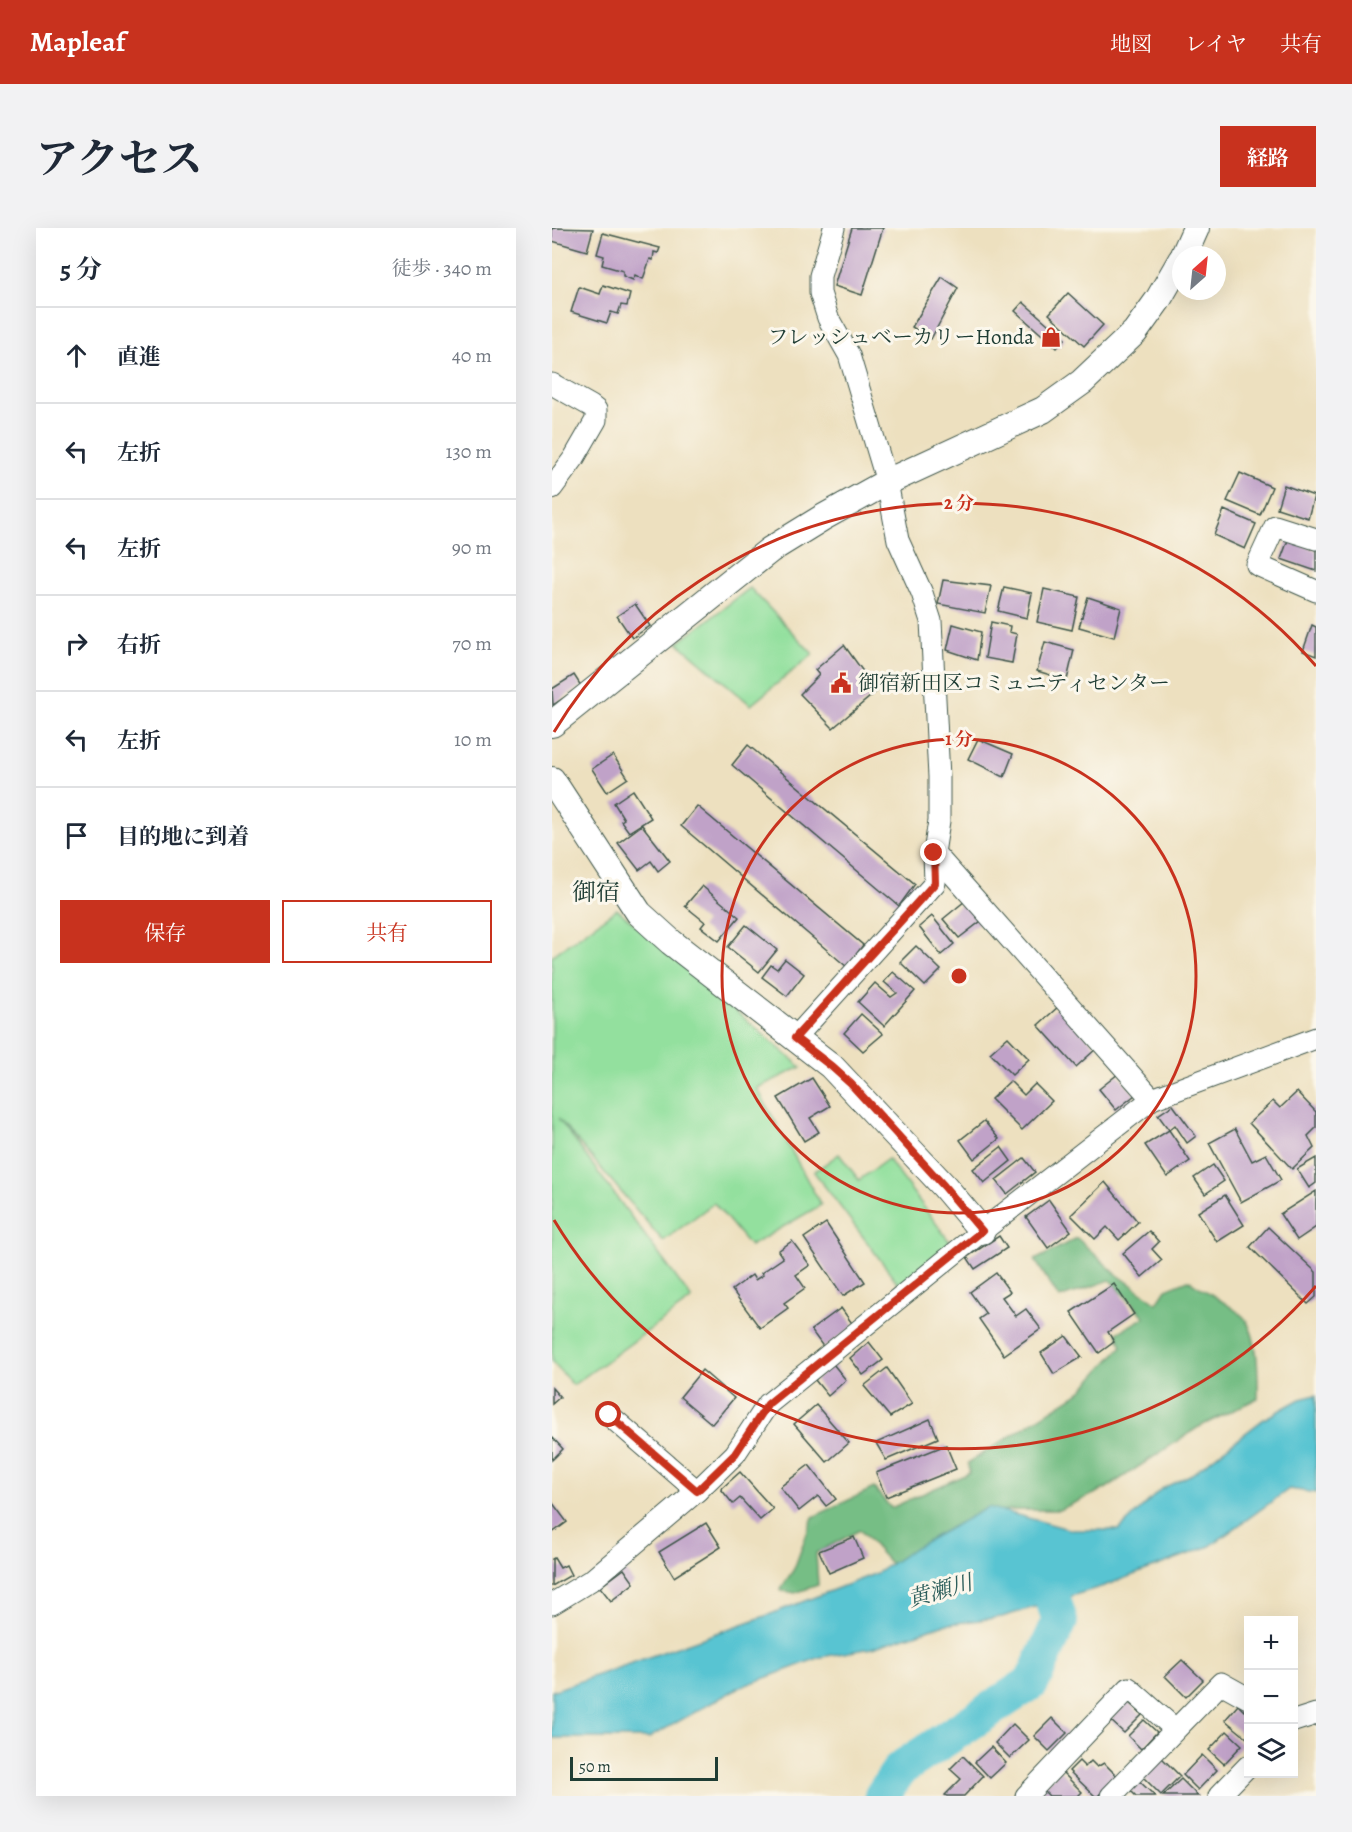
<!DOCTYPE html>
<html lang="ja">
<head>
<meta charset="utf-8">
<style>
	:root { --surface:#fff; --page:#f2f2f3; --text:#1f2937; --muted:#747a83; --line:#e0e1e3; --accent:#c8321e }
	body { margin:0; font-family:Alegreya,"Noto Serif JP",serif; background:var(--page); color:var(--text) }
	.controls { position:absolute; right:18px; bottom:18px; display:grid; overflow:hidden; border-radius:0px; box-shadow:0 6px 24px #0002 }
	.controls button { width:54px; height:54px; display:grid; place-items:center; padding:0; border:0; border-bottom:2px solid var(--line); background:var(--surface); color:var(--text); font:30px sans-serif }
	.compass { position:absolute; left:620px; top:18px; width:54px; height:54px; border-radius:50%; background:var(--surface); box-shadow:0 6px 24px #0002; rotate:27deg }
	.scale { position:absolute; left:18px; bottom:15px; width:148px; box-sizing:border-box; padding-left:6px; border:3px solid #1f3d34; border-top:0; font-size:16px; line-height:21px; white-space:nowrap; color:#1f3d34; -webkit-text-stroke:4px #fbf7ec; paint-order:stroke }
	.stop { position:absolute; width:18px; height:18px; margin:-14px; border:4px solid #c8321e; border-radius:50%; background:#fff }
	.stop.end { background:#c8321e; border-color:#fff; box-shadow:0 2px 6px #0008 }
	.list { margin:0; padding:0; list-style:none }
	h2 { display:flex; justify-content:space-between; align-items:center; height:78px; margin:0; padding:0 24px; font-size:26px }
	h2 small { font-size:20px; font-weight:400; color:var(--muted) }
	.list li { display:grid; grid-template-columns:39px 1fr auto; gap:18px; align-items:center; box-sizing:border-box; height:96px; padding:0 24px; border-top:2px solid var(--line) }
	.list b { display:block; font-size:22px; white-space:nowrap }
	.list em { font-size:20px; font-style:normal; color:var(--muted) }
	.actions { display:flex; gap:12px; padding:18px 24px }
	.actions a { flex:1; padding:14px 0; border:2px solid var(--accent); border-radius:0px; text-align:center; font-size:21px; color:var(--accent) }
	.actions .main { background:var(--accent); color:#fff }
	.icon { flex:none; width:33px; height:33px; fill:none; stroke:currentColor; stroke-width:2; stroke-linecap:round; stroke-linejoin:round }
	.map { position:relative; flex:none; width:764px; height:1568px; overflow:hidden; border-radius:0px }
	header { display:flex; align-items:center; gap:36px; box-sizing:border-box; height:84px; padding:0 30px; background:var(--accent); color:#fff }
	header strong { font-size:28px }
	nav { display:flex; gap:33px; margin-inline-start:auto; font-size:21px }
	.intro { display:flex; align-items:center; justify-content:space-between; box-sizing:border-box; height:144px; padding:0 36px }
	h1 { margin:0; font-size:42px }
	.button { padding:15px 27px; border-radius:0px; background:var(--accent); color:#fff; font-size:21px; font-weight:700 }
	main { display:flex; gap:36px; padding:0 36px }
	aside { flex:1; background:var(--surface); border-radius:0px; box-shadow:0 6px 24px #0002 }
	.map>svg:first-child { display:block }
	.green { fill:#93e09e; stroke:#598e69; stroke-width:1.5 }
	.forest { fill:#76be85; stroke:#4a7e5c; stroke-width:1.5 }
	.water { fill:#59c4d2; stroke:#3c8083; stroke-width:1.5 }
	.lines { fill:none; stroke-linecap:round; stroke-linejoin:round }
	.river { stroke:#59c4d2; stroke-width:36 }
	.building { fill:#c0a2c8 }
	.minor-casing { stroke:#3e5549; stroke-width:23 }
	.tertiary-casing { stroke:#3e5549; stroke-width:28 }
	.minor { stroke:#fff; stroke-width:21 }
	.tertiary { stroke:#fff; stroke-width:26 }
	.route { stroke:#c8321e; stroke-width:8 }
	.ring { fill:none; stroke:#c8321e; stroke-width:3 }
	.labels { text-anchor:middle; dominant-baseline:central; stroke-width:6; stroke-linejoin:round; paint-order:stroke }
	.poi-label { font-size:21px; fill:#1f3d34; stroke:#fbf7ec; text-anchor:end }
	.water-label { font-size:22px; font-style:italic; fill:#2e5f5c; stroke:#fbf7ec }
	.quarter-label { font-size:24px; fill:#1f3d34; stroke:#fbf7ec }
	.centre { fill:#c8321e; stroke:#fbf7ec; stroke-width:3 }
	.ring-label { font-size:18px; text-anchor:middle; font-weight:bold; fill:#c8321e; stroke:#fbf7ec; stroke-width:6; stroke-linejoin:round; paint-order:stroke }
</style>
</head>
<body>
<header>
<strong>Mapleaf</strong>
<nav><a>地図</a><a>レイヤ</a><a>共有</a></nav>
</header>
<div class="intro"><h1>アクセス</h1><a class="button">経路</a></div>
<main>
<aside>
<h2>5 分<small>徒歩 · 340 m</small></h2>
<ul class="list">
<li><svg class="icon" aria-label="ahead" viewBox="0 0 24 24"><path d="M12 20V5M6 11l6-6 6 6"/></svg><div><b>直進</b></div><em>40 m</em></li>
<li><svg class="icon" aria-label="left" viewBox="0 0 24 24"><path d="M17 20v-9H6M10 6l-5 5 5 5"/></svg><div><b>左折</b></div><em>130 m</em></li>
<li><svg class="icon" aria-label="left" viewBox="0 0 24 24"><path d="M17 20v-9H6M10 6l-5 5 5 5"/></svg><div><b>左折</b></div><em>90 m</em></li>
<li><svg class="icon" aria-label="right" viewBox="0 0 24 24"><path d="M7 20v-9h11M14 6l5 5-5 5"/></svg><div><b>右折</b></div><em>70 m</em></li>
<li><svg class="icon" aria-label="left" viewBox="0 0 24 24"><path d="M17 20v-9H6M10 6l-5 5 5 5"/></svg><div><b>左折</b></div><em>10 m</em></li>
<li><svg class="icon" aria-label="arrive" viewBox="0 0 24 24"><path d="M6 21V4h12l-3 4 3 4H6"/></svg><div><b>目的地に到着</b></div></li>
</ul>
<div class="actions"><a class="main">保存</a><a>共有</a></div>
</aside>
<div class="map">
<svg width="764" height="1568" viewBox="0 0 764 1568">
	<rect width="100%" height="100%" fill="#fbf7ec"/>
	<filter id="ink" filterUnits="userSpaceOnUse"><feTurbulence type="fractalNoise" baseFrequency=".0167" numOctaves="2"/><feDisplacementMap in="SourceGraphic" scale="12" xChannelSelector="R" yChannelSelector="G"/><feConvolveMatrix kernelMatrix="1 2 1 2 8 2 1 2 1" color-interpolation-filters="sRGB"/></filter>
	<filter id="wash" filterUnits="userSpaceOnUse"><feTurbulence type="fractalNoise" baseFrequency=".008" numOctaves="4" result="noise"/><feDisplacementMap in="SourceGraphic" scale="24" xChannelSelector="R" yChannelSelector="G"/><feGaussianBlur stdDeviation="1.35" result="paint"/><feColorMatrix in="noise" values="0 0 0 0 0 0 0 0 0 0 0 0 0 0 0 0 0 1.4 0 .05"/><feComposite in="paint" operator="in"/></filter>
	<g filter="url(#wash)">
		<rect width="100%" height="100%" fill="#ede0bf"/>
		<!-- green -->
		<g class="green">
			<polygon points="198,360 261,426 199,477 126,415"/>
			<polygon points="65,681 249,839 205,860 269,977 198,1018 162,975 111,1013 6,890 140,1071 21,1157 0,1134 0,728"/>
			<polygon points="287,926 307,952 336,931 401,1018 348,1058 262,944"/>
		</g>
		<!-- forest -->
		<path class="forest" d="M 525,1010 L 563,1045 L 605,1075 L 614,1061 L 636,1052 C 647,1059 689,1083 694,1092 C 707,1114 706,1145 706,1170 L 645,1200 L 553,1261 L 507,1282 L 455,1282 L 345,1343 L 308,1302 L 264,1325 L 266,1357 L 243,1365 L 228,1362 L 242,1341 L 261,1289 L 322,1260 L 339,1280 L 417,1245 L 416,1235 L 528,1164 L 570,1118 L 565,1105 L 593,1089 L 558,1052 L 507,1070 L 483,1032 Z"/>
		<!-- water -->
		<polygon class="water" points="764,1167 764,1265 737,1261 658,1318 552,1358 450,1389 390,1397 320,1420 269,1429 186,1460 97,1510 0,1510 0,1463 219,1386 325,1345 364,1319 436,1279 520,1302 567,1302 609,1261 640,1246 712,1191 748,1171"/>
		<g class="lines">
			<!-- river -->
			<polyline class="river" points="330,1568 348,1541 480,1454 508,1393 488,1331"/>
		</g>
		<g id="blocks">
			<!-- building -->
			<g class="building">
				<polygon points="0,0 41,1 35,23 0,13"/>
				<polygon points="300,0 331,0 310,67 282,58"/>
				<polygon points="51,5 108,20 106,25 102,24 101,32 98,31 91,51 83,47 81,52 71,48 71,43 50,37 52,28 45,26"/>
				<polygon points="390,49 406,60 379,111 360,99"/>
				<polygon points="51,57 78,66 75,78 69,77 66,86 59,84 55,95 19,84 27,59 48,66"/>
				<polygon points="516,65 551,97 532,118 497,86"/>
				<polygon points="471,74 513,111 505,120 463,83"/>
				<polygon points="688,245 720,259 708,287 675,273"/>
				<polygon points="732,257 762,268 756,290 725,280"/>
				<polygon points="672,282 704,296 693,321 662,307"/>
				<polygon points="736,312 764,322 764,343 729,331"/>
				<polygon points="391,352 439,358 433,385 386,376"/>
				<polygon points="452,359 480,365 475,390 446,383"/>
				<polygon points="492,361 527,369 520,402 485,394"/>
				<polygon points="536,369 569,380 562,409 527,399"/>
				<polygon points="83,376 98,398 80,410 65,388"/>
				<polygon points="439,394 458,398 457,404 465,406 460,435 433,430"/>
				<polygon points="401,396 429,404 425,432 395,422"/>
				<polygon points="760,397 764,399 764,428 751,423"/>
				<polygon points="493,414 522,422 515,452 485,443"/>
				<polygon points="292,417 325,463 281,500 248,466 267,447 263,442"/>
				<polygon points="22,447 29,458 1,477 0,461"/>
				<polygon points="426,511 461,526 452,549 416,531"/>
				<polygon points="196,517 363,656 347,678 180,537"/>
				<polygon points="61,527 76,550 55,564 40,541"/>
				<polygon points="81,562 99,590 77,604 69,593 72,591 62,575"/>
				<polygon points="145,578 311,717 295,739 129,598"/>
				<polygon points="90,597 118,633 106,643 99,633 87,642 66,615"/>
				<polygon points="150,658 187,689 167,713 149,699 153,694 133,678"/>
				<polygon points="413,673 429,693 407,710 391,691"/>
				<polygon points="380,688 402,716 389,727 367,699"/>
				<polygon points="194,697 225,722 207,744 176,719"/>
				<polygon points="364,718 389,742 373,758 348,734"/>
				<polygon points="233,731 252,746 235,768 210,749 219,737 225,741"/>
				<polygon points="341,744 363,763 332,798 306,774 323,755 339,769 345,765 332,754"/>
				<polygon points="507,778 545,820 524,839 486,797"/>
				<polygon points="309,786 331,806 311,823 292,805"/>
				<polygon points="456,809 477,831 460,847 438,825"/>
				<polygon points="566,846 583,867 564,882 547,861"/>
				<polygon points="260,850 278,878 258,890 267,904 252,913 226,870"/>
				<polygon points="458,853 472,867 483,856 500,873 470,902 439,871"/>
				<polygon points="745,864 764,884 764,900 756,908 762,920 740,941 697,895 721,873 728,880"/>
				<polygon points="621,877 644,908 635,915 623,897 617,902 606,887"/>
				<polygon points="432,893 447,911 422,931 408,912"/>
				<polygon points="683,901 700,933 714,926 729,952 689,974 657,915"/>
				<polygon points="617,902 638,933 615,949 593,917"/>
				<polygon points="449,919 459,933 432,955 421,941"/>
				<polygon points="472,930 483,944 455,966 444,952"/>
				<polygon points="764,930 764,955 757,960 745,941"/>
				<polygon points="661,937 672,953 653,966 642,950"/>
				<polygon points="553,954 586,994 567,1012 555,999 543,1011 519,987"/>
				<polygon points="764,963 764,999 745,1012 728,986"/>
				<polygon points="673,967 692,997 665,1014 646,984"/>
				<polygon points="497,972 519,1003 496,1020 474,989"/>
				<polygon points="274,995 313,1054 291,1068 252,1010"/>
				<polygon points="716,999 764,1044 764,1069 756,1076 698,1019"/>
				<polygon points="597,1003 607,1014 600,1021 610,1032 590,1049 571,1025"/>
				<polygon points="447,1008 455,1020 423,1041 415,1029"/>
				<polygon points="240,1013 258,1037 244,1047 253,1060 232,1075 236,1080 208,1100 180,1062 200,1047 203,1052 211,1047 209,1045 231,1030 226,1023"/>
				<polygon points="444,1045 458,1064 450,1069 464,1088 474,1081 489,1101 452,1127 427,1091 434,1086 418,1064"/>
				<polygon points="562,1056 582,1086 556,1104 562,1114 547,1125 519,1084"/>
				<polygon points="289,1080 302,1098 272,1120 259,1102"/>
				<polygon points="514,1108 530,1129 502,1146 489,1125"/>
				<polygon points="317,1114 331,1132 311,1147 298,1130"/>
				<polygon points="281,1136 294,1152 276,1168 263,1152"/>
				<polygon points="335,1140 360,1176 338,1189 312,1158"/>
				<polygon points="150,1142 182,1170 160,1196 128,1169"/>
				<polygon points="0,1160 8,1169 0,1176"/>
				<polygon points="264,1177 297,1215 275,1234 242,1196"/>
				<polygon points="378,1191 386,1210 334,1232 324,1215"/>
				<polygon points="0,1209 11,1221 0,1232"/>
				<polygon points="394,1217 404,1241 334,1269 324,1245"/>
				<polygon points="257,1237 284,1271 274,1278 266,1268 247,1283 228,1259"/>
				<polygon points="188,1244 221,1281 208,1292 188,1270 181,1276 169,1261"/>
				<polygon points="0,1274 15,1294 0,1305"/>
				<polygon points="154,1295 169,1319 122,1349 107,1324"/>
				<polygon points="302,1309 311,1330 277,1345 267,1323"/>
				<polygon points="2,1330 8,1340 14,1337 19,1347 0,1358 0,1331"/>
				<polygon points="72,1341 82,1355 59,1373 48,1359"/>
				<polygon points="630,1432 651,1452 634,1469 613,1448"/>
				<polygon points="576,1474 590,1487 572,1505 558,1492"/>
				<polygon points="686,1477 692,1483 696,1477 696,1511 673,1492"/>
				<polygon points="500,1490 515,1505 497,1523 482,1508"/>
				<polygon points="592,1492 605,1504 589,1521 576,1508"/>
				<polygon points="461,1496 477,1512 458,1530 443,1515"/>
				<polygon points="675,1503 690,1517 672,1536 657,1522"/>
				<polygon points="439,1519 454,1535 438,1550 423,1534"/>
				<polygon points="650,1527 665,1542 646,1562 631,1547"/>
				<polygon points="411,1528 431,1548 412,1568 395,1568 393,1567 409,1551 398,1541"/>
				<polygon points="610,1530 628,1548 609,1567 591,1549"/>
				<polygon points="527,1533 533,1539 539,1533 545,1539 552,1535 565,1548 546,1568 543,1568 517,1543"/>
				<polygon points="508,1542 530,1564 526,1568 497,1568 489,1560"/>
				<polygon points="629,1551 646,1568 611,1568"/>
				<polygon points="586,1552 603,1568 584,1568 577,1561"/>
			</g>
		</g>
	</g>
	<g filter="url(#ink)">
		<use href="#blocks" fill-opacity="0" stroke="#3e5549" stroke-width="1.5"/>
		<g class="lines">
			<!-- minor casing -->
			<g class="minor-casing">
				<g id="minor">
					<polyline points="0,156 39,178 44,182 44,192 22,230 0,260"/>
					<polyline points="764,311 723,298 705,337 764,363"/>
					<polyline points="382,625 600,871"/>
					<polyline points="243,810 383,655 382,625 387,593 387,549 379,393 370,365 346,312 335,254 297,127 276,90 268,65 268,48 282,0"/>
					<polyline points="57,1187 145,1263"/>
					<polyline points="0,1376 41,1351 145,1263 183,1226 216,1176 430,1003 600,871 764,810"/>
					<polyline points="742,1493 764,1486"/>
					<polyline points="474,1568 577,1460 623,1501"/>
					<polyline points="559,1568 669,1455 696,1470"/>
					<polyline points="667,1568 696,1538"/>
				</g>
			</g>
			<!-- tertiary casing -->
			<g class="tertiary-casing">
				<g id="tertiary">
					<polyline points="632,27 644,0"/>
					<polyline points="0,496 218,322 270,290 335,254 491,182 530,154 583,104 606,72 629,32"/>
					<polyline points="0,552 87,685 119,714 279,838 392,958 430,1003"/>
				</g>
			</g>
			<!-- minor -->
			<use href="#minor" class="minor"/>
			<!-- tertiary -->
			<use href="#tertiary" class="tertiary"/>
		</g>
	</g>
	<g class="lines" filter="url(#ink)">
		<!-- route -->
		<polyline class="route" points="57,1187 145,1263 183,1226 216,1176 430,1003 392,958 299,856 279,838 243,810 383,655 382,625"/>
	</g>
	<!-- distance rings -->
	<g class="ring">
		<circle cx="407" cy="748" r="237"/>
		<path d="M764 1058A473 473 0 0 1 2 992M2 504A473 473 0 0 1 764 438"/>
	</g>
	<!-- icons -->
	<defs>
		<g id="shop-bare" transform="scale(1.62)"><path d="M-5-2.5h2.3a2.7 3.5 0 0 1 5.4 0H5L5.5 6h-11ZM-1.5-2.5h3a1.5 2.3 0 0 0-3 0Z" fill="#c8321e" stroke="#fbf7ec" stroke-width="2.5" paint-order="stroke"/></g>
		<g id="civic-bare" transform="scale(1.62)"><path d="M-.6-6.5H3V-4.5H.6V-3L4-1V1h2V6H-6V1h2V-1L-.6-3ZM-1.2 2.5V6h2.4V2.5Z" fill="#c8321e" stroke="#fbf7ec" stroke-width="2.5" paint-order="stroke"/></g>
	</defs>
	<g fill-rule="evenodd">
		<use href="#shop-bare" x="499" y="109"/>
		<use href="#civic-bare" x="289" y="455"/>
	</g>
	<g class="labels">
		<!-- poi labels -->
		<g class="poi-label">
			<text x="482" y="109">フレッシュベーカリーHonda</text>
			<text x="306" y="455" text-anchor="start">御宿新田区コミュニティセンター</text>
		</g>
		<!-- water labels -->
		<g class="water-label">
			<text transform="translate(388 1363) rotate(-16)">黄瀬川</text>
		</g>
		<!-- quarter labels -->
		<g class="quarter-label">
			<text x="44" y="664">御宿</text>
		</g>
	</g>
	<circle cx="407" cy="748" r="9" class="centre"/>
	<g class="ring-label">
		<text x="407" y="281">2 分</text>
		<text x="407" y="517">1 分</text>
	</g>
</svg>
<div class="controls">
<button>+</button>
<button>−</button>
<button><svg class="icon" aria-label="layers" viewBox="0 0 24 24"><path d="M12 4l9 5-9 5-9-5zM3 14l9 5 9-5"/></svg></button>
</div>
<svg class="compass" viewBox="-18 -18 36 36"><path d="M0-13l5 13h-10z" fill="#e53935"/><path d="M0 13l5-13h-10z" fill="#747a83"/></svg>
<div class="scale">50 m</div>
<div class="stop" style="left:57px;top:1187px"></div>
<div class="stop end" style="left:382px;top:625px"></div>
</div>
</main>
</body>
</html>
